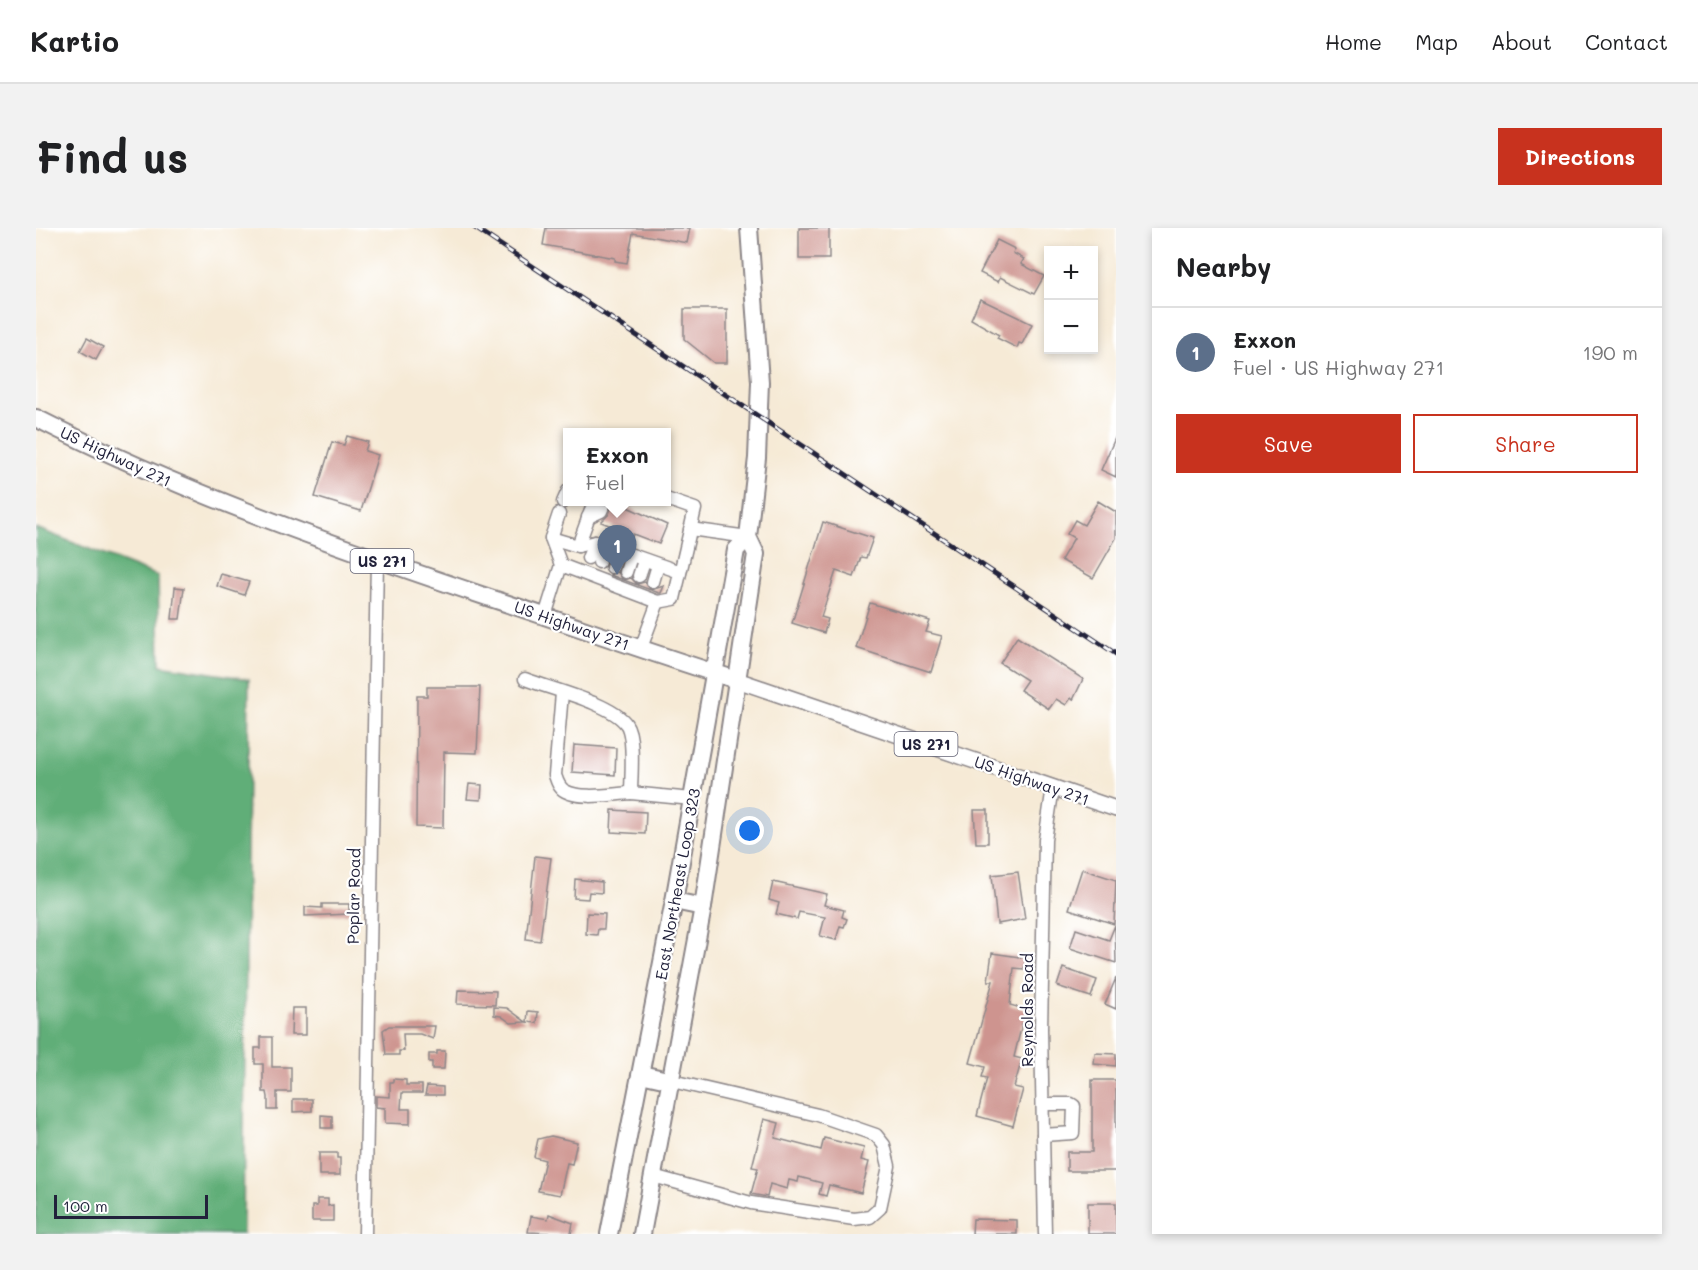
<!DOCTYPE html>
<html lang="en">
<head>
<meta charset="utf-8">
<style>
	:root { --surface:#fff; --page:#f2f2f2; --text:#202124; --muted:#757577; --line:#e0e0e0; --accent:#c8321e }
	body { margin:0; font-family:Mali,sans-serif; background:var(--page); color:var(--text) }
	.controls { position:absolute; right:18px; top:18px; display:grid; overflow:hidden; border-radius:0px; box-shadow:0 3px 9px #0003 }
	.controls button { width:54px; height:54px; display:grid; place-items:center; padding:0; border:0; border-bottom:2px solid var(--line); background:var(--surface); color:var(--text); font:30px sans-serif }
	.scale { position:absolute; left:18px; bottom:15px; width:154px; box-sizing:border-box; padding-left:6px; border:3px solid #22223b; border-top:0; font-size:16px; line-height:21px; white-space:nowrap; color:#22223b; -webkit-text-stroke:4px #fff; paint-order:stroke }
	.you { position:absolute; left:714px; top:603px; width:21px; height:21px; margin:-15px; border:4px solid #fff; border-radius:50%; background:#1a73e8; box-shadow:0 0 0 9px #1a73e833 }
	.badge { display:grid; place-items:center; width:39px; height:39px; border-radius:50%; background:var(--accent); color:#fff; font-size:20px; font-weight:700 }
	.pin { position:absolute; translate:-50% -50px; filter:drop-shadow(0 2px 3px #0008) }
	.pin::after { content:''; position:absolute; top:32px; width:21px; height:18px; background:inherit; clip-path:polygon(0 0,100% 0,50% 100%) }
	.popup { position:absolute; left:527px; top:200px; width:108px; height:78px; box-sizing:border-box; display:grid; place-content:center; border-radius:0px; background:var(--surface); filter:drop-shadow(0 2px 4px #0005); font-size:20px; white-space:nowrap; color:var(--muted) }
	.popup b { font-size:22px; color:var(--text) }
	.popup::after { content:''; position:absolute; left:50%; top:100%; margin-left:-12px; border:12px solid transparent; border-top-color:var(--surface) }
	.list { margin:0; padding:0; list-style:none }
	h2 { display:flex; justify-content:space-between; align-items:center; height:78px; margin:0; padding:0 24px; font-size:26px }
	h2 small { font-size:20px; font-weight:400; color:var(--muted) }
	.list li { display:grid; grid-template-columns:39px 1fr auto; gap:18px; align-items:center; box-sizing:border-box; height:90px; padding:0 24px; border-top:2px solid var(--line) }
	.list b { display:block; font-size:22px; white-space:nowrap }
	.list p { margin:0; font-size:20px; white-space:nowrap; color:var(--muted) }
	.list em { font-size:20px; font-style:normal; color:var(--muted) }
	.actions { display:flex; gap:12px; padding:18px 24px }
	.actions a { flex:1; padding:14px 0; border:2px solid var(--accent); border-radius:0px; text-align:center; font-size:21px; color:var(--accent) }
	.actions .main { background:var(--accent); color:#fff }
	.map { position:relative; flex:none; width:1080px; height:1006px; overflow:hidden; border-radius:0px }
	header { display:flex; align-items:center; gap:36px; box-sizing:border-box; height:84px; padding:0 30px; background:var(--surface); border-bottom:2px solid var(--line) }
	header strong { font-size:28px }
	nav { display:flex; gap:33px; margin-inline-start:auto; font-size:21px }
	.intro { display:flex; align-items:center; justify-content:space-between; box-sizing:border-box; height:144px; padding:0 36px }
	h1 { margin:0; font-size:42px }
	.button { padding:15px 27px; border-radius:0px; background:var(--accent); color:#fff; font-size:21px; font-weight:700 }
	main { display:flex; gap:36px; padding:0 36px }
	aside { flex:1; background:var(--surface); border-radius:0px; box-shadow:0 3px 9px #0003 }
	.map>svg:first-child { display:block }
	.forest { fill:#61ae78; stroke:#42685a; stroke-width:1.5 }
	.building { fill:#ce948f }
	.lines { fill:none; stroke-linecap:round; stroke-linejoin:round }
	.minor-casing { stroke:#8c8688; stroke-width:15 }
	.major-casing { stroke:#8c8688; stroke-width:18 }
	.highway-casing { stroke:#8c8688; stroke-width:20 }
	.minor { stroke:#fff; stroke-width:12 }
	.major { stroke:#fff; stroke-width:15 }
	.highway { stroke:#fff; stroke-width:16 }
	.rail-casing { stroke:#22223b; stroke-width:5 }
	.rail { stroke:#fff; stroke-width:3; stroke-dasharray:9; stroke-linecap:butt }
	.labels { text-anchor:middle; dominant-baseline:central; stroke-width:4.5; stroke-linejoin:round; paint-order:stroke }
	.shield { fill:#fff; stroke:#646476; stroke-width:1.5 }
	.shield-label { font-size:15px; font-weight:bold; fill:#22223b }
	.street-label { font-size:16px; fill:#22223b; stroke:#fff }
</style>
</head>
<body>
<header>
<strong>Kartio</strong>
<nav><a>Home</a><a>Map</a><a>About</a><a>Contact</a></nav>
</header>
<div class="intro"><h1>Find us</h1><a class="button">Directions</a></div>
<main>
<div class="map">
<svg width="1080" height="1006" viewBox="0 0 1080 1006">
	<rect width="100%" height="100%" fill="#fff"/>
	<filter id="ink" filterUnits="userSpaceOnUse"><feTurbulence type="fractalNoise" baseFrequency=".0167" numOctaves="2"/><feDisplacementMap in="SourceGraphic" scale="12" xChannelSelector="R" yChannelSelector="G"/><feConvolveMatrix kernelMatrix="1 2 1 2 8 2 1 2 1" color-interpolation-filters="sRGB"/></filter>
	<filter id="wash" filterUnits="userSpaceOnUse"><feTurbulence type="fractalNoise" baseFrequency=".008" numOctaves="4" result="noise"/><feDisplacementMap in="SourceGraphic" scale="24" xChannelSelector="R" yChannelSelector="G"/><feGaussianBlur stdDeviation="1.35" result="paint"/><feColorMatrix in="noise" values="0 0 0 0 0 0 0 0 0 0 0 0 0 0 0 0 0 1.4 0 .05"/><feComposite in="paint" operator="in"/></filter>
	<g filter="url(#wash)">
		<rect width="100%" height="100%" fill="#f6ead6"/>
		<!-- forest -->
		<polygon class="forest" points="0,300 122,348 124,437 213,451 207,1006 0,1006"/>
		<g id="blocks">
			<!-- building -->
			<g class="building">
				<polygon points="510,0 654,0 651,15 597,5 591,35 579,33 579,30 507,17"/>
				<rect x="763" y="0" width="30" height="31"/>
				<polygon points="961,12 979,21 977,25 988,31 985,36 1008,48 998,66 964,49 962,54 944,45"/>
				<polygon points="944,71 996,96 986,116 983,115 981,120 961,110 963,107 935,91"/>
				<polygon points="648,81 691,81 691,135 678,135 648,111"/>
				<polygon points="51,110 67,119 60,132 44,123"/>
				<polygon points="311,208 332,214 329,223 342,227 325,283 279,269 296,214 308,217"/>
				<polygon points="1080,208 1080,249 1065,242"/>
				<polygon points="577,273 590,273 589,278 631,297 623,316 597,306 595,311 585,307 586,302 565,294 573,286"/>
				<polygon points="1062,273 1080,284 1080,310 1057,350 1025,332 1038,310 1031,306 1039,292 1048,297"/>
				<polygon points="787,294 837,310 830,330 825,329 818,349 800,343 785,389 792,391 788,405 756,395"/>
				<polygon points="582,344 587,352 595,350 601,356 609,354 615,362 628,358 625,365 623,365 574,347"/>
				<polygon points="185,346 213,354 208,367 181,358"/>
				<polygon points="139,359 148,360 144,391 136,391"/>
				<polygon points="834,375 894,393 890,404 906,408 895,444 820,420"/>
				<polygon points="981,409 1047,451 1037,472 1035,470 1030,477 1020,471 1013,481 984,462 991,452 964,435"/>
				<polygon points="391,459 444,459 441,525 408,524 407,600 380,599 381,468 391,468"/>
				<polygon points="538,517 580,520 579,547 536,544"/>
				<polygon points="433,556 446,557 445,572 431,571"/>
				<polygon points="576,582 610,584 609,606 575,604"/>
				<polygon points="938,582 952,582 952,615 940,615"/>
				<polygon points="499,628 515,630 504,713 490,711"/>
				<polygon points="1046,641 1080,652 1078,696 1033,681"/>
				<polygon points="982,644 989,691 961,696 956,647"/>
				<polygon points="539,651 566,654 566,665 553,664 552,671 538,670"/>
				<polygon points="737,654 791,666 788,677 808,682 806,689 811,691 808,699 804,698 800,712 784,708 789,689 763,684 761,691 740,686 743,675 733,672"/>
				<polygon points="286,676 313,676 313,686 269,688 269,679 286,680"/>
				<polygon points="551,685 569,686 568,701 562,701 561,707 550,706"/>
				<polygon points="1079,697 1080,735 1034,720 1040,701 1073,712"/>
				<polygon points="956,725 990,730 988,741 978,740 974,777 995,783 991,797 986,796 978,829 986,831 978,859 987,861 977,898 941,888 951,850 946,849 949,839 934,835 957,753 952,753"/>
				<polygon points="1027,740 1061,752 1055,769 1021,758"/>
				<polygon points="1080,750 1080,781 1069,776"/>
				<polygon points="422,762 460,763 459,777 421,776"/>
				<polygon points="458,779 471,780 490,794 475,795 465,788 458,787"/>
				<polygon points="256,780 270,780 270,807 255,807"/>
				<polygon points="492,783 502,784 501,795 491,794"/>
				<polygon points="353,798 399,798 397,811 384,806 367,806 368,823 363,823 363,827 350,827 347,802"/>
				<polygon points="225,809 236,809 236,839 255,839 255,864 241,864 241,882 232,882 232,869 231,864 227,864 227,836 219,836 219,820 225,820"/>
				<polygon points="401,823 409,823 408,841 396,841 396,834 393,834 393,826 401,826"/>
				<polygon points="1059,825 1080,826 1080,838 1058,836"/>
				<polygon points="357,851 370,852 370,857 386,857 386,865 366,865 365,881 374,881 374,896 349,895 349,880 340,879 340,868 354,869 354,854 357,854"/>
				<polygon points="1056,852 1080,852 1080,943 1031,943 1031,924 1056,924"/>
				<polygon points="391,858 407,859 407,867 389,867"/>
				<polygon points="257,871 276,871 276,883 257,884"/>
				<polygon points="285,887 296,888 296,900 285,900"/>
				<polygon points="728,891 743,895 739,910 785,922 788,910 828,920 825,932 833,934 825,965 793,957 790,968 783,966 786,955 763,949 762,954 753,952 751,961 734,956 731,969 715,966 722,940 716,939"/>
				<polygon points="515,908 541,914 536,936 531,935 524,967 502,963 509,932 498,929 502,911"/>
				<polygon points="283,925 301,925 301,930 304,930 304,947 283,947"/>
				<polygon points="281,971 292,971 292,978 297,977 297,993 276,993 276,978 281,978"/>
				<rect x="1052" y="975" width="28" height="31"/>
				<polygon points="513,986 537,995 535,1006 492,1004 495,988 512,991"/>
				<polygon points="937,991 981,992 981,1006 936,1006"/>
			</g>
		</g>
	</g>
	<g filter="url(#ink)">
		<use href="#blocks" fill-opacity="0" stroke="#8c8688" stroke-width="1.5"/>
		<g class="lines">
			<!-- minor casing -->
			<g class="minor-casing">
				<g id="minor">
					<polyline points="527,274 532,263"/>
					<polyline points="523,286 515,310 525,337"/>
					<polyline points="552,289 565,283 569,274"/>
					<polyline points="654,301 712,309"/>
					<polyline points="515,310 542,318 559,314 644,344"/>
					<polyline points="542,318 558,274"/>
					<polyline points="552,330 559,314"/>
					<polyline points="563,334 569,318"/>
					<polyline points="576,339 583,324"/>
					<polyline points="590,344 595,328"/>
					<polyline points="603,348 608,333"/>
					<polyline points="617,354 622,337"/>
					<polyline points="622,374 638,371 659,281 630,271"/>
					<polyline points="509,388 525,337 622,374 605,420"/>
					<path d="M 489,451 C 514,461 575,475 590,496 C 599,508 595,550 595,565 L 656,571"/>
					<path d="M 526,465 L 519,547 C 521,553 523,560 529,563 C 546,572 576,566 595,565"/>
					<polyline points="1007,876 1035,876 1038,878 1037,905 1007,907"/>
					<polyline points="617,948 715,975 818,991 834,989 844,980 853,938 848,917 840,907 782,887 636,853"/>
					<polyline points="329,1006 341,332"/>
					<polyline points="1009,1006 1005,801 1009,612 1017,559"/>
				</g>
			</g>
			<!-- major casing -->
			<g class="major-casing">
				<polyline id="major" points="701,452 1080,581"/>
			</g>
			<!-- highway casing -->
			<g class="highway-casing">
				<g id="highway">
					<path d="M 0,190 C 145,264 297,317 451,369 C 534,396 617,426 701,452"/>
					<polyline points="638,673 667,679"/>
					<polyline points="605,846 636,853"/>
					<polyline points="573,1006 638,673 700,322 712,309"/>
					<polyline points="606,1006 667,679 720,326 712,309 721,230 724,154 713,0"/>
				</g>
			</g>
			<!-- minor -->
			<use href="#minor" class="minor"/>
			<!-- major -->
			<use href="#major" class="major"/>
			<!-- highway -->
			<use href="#highway" class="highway"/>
			<!-- rail casing -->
			<g class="rail-casing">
				<polyline id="rail" points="439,0 1080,426"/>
			</g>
			<!-- rail -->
			<use href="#rail" class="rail"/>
		</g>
	</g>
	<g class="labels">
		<!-- shield labels -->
		<g class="shield">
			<rect x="314.5" y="321" width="63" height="24" rx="4.5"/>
			<rect x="858.5" y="504" width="63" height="24" rx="4.5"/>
		</g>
		<g class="shield-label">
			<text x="346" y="333">US 271</text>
			<text x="890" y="516">US 271</text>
		</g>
		<!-- street labels -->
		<g class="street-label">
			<text transform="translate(80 228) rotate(25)">US Highway 271</text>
			<text transform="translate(536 397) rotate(19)">US Highway 271</text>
			<text transform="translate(996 552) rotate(19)">US Highway 271</text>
			<text transform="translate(641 656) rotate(-80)">East Northeast Loop 323</text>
			<text transform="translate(317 668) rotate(-89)">Poplar Road</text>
			<text transform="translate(990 782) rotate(-90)">Reynolds Road</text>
		</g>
	</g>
</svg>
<div class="controls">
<button>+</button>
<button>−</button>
</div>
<div class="scale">100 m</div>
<div class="you"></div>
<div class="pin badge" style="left:581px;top:347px;background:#5c6f8a">1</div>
<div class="popup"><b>Exxon</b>Fuel</div>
</div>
<aside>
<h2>Nearby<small></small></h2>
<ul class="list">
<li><span class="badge" style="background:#5c6f8a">1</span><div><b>Exxon</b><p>Fuel · US Highway 271</p></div><em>190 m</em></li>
</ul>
<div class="actions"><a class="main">Save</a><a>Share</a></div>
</aside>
</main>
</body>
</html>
